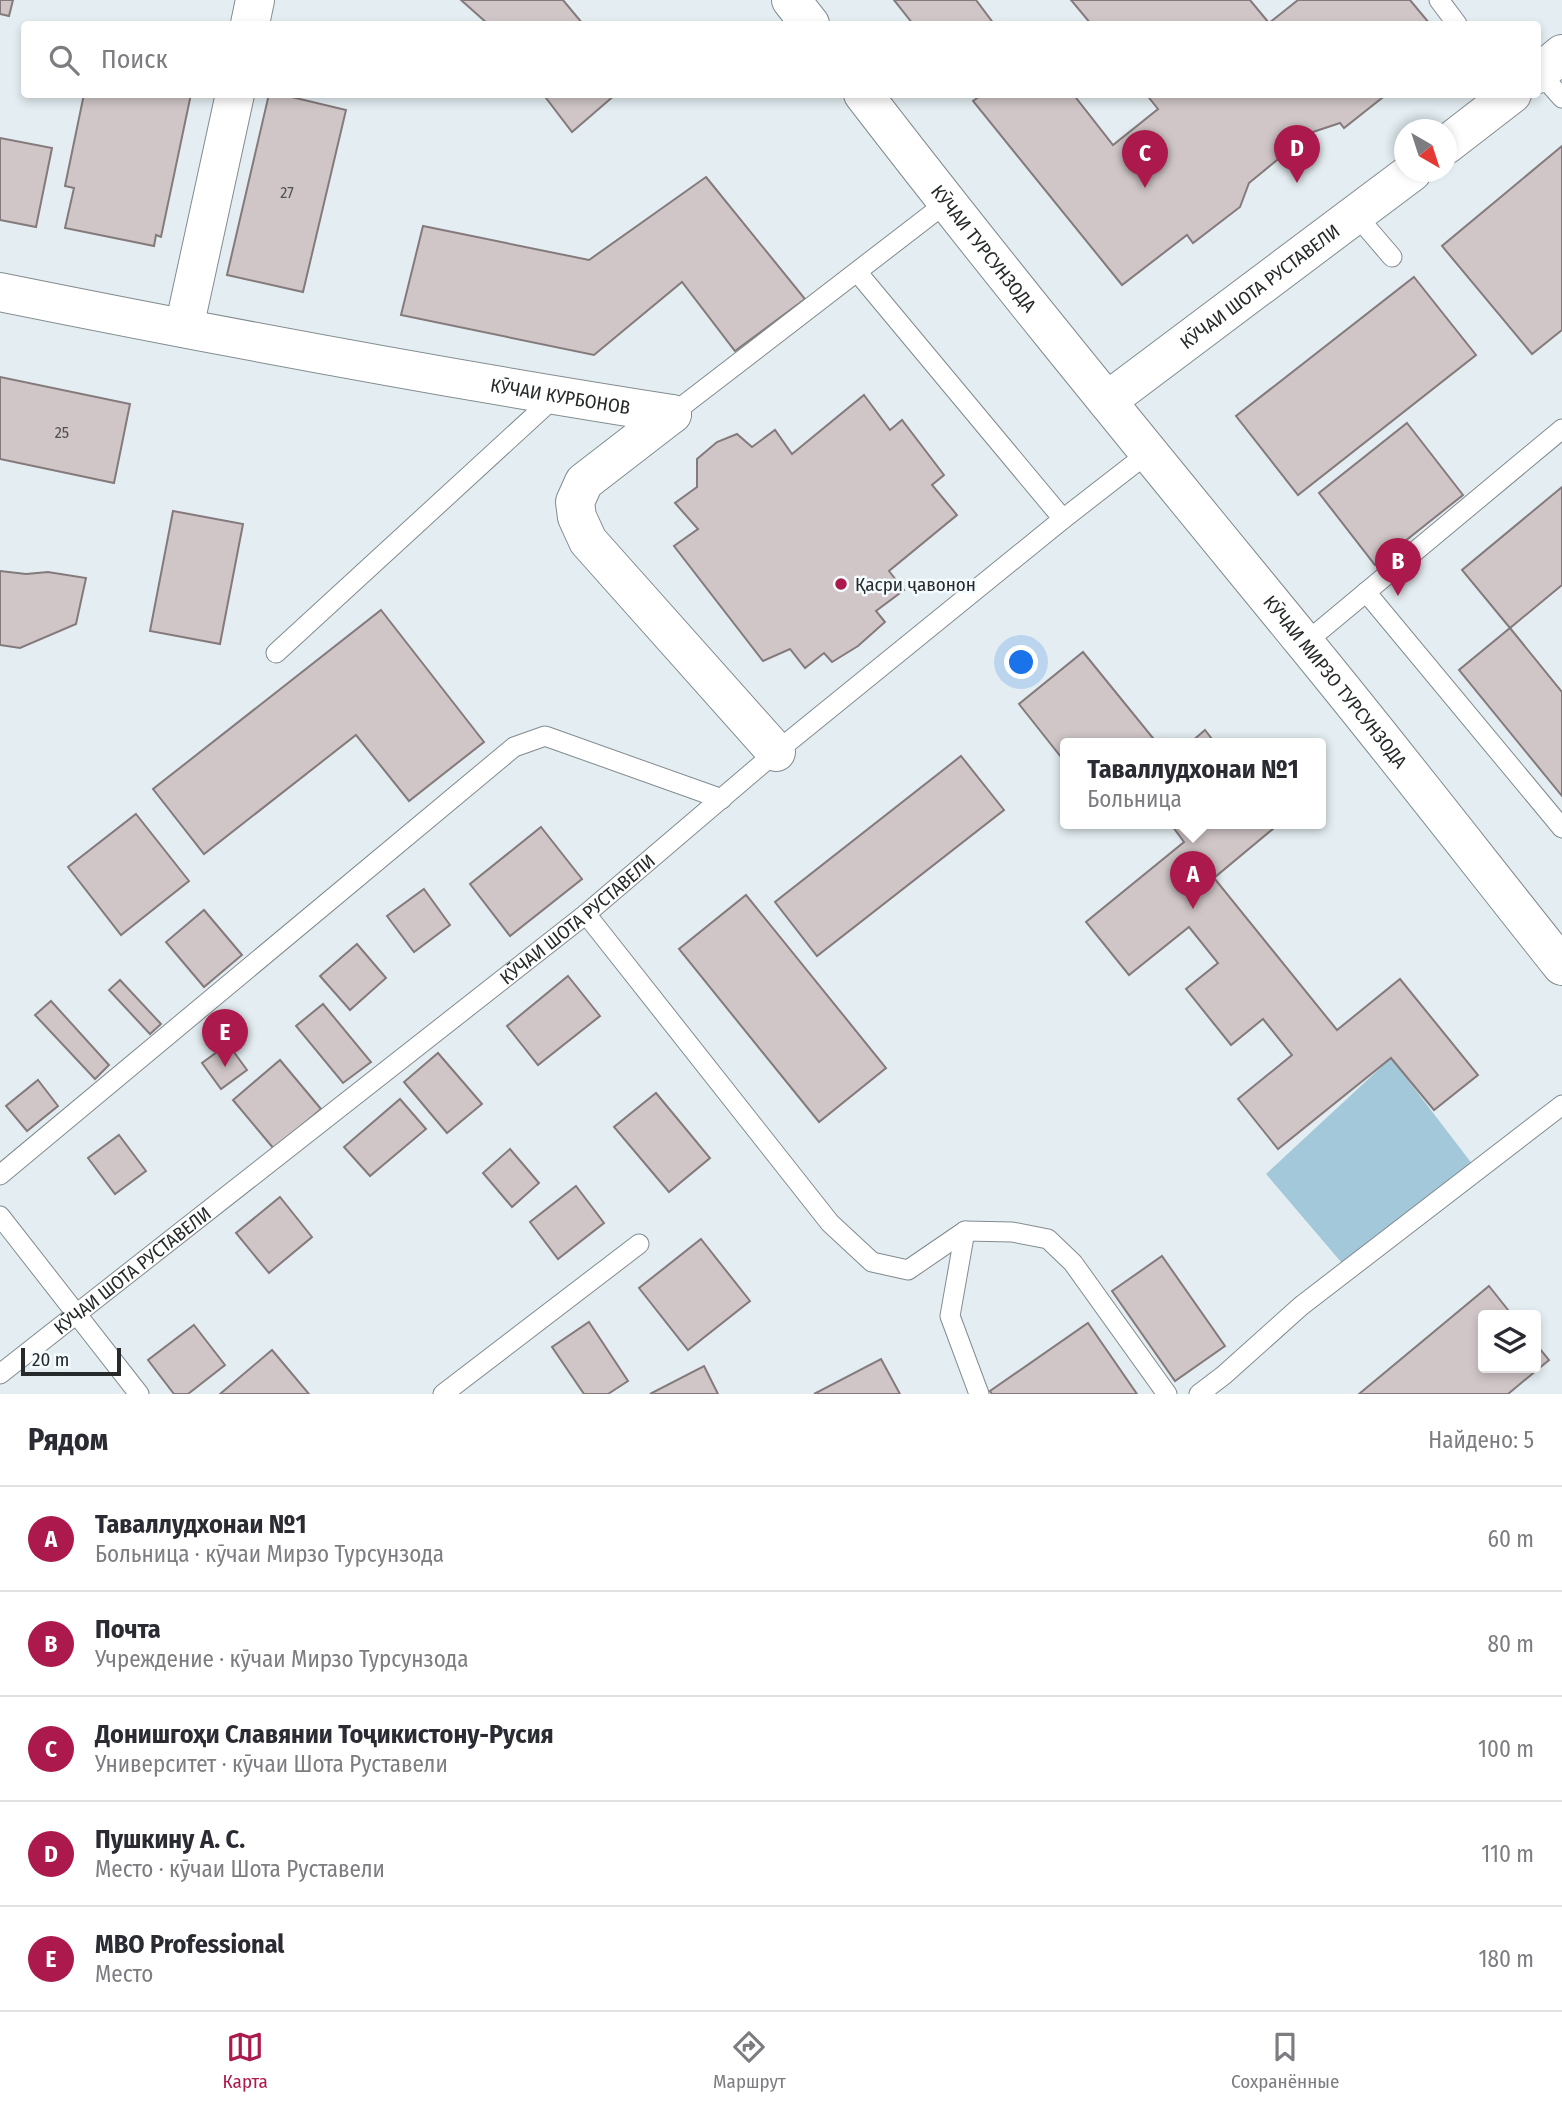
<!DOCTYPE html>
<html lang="ru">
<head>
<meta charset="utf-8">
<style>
	:root { --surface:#fff; --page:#f2f2f3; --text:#2b2b33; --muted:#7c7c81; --line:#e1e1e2; --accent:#ac1a4d }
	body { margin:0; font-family:"Fira Sans Condensed",sans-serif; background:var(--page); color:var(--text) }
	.controls { position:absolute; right:21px; bottom:21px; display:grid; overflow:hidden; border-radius:7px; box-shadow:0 4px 10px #0003 }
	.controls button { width:63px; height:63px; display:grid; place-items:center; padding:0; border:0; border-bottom:2px solid var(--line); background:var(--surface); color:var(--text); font:35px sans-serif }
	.compass { position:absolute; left:1394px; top:119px; width:63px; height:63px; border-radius:50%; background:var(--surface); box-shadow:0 4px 10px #0003; rotate:141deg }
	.scale { position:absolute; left:21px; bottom:18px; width:100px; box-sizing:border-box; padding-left:7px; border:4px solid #262a2b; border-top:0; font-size:19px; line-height:24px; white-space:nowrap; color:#262a2b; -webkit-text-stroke:5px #f3fbfe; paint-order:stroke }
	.you { position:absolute; left:1022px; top:663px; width:24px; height:24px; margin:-18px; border:5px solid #fff; border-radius:50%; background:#1a73e8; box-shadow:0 0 0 10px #1a73e833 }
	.badge { display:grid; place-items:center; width:46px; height:46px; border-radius:50%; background:var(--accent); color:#fff; font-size:23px; font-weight:700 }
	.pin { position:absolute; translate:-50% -58px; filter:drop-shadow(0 2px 4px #0008) }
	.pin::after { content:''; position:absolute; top:37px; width:24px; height:21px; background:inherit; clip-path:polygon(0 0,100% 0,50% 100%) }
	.popup { position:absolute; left:1060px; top:738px; width:266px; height:91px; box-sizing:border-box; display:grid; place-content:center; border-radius:7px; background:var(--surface); filter:drop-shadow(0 2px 5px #0005); font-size:23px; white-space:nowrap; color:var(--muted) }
	.popup b { font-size:26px; color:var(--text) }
	.popup::after { content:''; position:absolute; left:50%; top:100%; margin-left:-14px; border:14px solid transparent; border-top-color:var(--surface) }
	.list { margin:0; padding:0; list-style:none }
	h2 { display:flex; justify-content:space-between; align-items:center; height:91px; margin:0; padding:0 28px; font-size:30px }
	h2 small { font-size:23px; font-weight:400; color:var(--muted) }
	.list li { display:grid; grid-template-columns:46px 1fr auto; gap:21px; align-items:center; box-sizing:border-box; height:105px; padding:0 28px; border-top:2px solid var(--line) }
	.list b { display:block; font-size:26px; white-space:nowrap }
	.list p { margin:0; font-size:23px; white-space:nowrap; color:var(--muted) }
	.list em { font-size:23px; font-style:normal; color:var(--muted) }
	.icon { flex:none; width:38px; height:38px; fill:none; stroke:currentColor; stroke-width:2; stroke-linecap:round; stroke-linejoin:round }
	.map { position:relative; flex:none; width:1562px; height:1394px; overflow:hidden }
	.search { position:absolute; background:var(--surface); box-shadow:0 4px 10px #0003; left:21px; right:21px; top:21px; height:77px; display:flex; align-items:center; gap:18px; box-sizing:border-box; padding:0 24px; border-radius:7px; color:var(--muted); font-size:26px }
	.sheet { height:616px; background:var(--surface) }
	nav { display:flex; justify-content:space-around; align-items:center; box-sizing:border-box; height:98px; border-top:2px solid var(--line); background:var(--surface); font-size:19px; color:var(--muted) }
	nav a { display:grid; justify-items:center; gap:4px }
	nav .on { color:var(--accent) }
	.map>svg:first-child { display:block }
	.green { fill:#a2c8d9 }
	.building { fill:#d0c6c7; stroke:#847a7c; stroke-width:2 }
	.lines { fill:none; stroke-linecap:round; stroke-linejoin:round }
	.lane-casing { stroke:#828b8f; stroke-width:21 }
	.street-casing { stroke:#828b8f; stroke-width:40 }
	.secondary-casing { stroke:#828b8f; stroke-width:40 }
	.lane { stroke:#fff; stroke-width:19 }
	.street { stroke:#fff; stroke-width:38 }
	.secondary { stroke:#fff; stroke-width:38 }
	.poi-dot { fill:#ac1a4d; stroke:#f3fbfe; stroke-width:2.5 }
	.labels { text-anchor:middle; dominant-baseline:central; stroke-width:5; stroke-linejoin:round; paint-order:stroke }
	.number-label { font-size:16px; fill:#505152 }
	.street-label { font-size:19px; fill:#262a2b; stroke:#f3fbfe }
	.poi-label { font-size:19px; fill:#262a2b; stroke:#f3fbfe; text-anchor:start }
</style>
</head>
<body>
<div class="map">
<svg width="1562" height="1394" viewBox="0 0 1562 1394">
	<rect width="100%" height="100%" fill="#e4eef2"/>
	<!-- green -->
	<polygon class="green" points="1391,1058 1473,1165 1347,1269 1266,1174"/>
	<!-- building -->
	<g class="building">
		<polygon points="0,0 13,0 9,16 0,14"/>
		<polygon points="461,0 563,0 583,24 488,24"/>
		<polygon points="894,0 976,0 994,24 913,24"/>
		<polygon points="1071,0 1250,0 1269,23 1298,0 1410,0 1430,24 1091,24"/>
		<polygon points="84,94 191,94 161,237 156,235 154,246 65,228 74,188 65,186"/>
		<polygon points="269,94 279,94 346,110 303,292 227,275"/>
		<polygon points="543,94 616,94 572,132"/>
		<polygon points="983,94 1073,94 1113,145 1158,109 1146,94 1387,94 1344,128 1340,123 1310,133 1249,183 1240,207 1193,243 1187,235 1122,285 973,101"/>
		<polygon points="0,138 52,148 36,227 0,220"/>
		<polygon points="1562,146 1562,330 1532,354 1442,246"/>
		<polygon points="706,177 805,299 735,351 682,282 594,355 401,315 423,226 589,260"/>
		<polygon points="1414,277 1476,355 1298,495 1236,416"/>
		<polygon points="0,377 130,404 114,483 0,459"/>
		<polygon points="864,395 890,430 902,420 944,475 932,485 957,515 889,571 904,590 876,611 885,622 858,646 832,662 824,653 805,668 790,649 763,661 674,546 698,529 675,503 697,487 697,459 717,442 737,434 752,447 775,430 792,454"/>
		<polygon points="1407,423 1463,495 1375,565 1319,493"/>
		<polygon points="1562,487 1562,585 1510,628 1462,570"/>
		<polygon points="173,511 243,524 220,644 150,631"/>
		<polygon points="0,571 26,574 48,572 86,578 76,624 20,648 0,645"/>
		<polygon points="381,610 484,742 409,801 356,735 204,854 153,789"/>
		<polygon points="1510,628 1562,692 1562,796 1459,670"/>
		<polygon points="1083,652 1157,743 1065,743 1065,762 1019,704"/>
		<polygon points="1205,730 1215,743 1190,743"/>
		<polygon points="961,756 1004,810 817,956 775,902"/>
		<polygon points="136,814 189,881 121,935 68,867"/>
		<polygon points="1170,823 1280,823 1214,878 1337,1030 1400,979 1478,1075 1434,1110 1391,1058 1278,1149 1238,1099 1292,1055 1263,1019 1231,1045 1186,989 1218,963 1189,927 1129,975 1086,922 1184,842"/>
		<polygon points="541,827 582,879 510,936 470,884"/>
		<polygon points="424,889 450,925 414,952 387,916"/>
		<polygon points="746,895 886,1068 819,1122 679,949"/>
		<polygon points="204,910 242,955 204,987 166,942"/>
		<polygon points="357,944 386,978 350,1010 320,976"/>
		<polygon points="568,976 600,1016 538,1065 507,1026"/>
		<polygon points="120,980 161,1024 150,1034 109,990"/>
		<polygon points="51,1001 109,1065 95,1079 35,1015"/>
		<polygon points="323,1004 371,1062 343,1083 296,1026"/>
		<polygon points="228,1044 247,1070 221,1089 202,1063"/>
		<polygon points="438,1053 482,1104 447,1133 404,1082"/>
		<polygon points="280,1060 321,1109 274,1149 233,1100"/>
		<polygon points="38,1080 58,1106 27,1131 6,1106"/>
		<polygon points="656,1093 710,1158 669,1192 614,1127"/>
		<polygon points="400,1099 426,1129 370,1176 344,1147"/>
		<polygon points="119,1135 146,1171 115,1194 88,1158"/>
		<polygon points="510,1149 539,1183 512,1207 483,1173"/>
		<polygon points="576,1186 604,1223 558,1259 530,1222"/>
		<polygon points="280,1197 312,1237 269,1273 236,1233"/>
		<polygon points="701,1239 750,1301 688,1350 639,1288"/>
		<polygon points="1162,1256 1225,1346 1175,1381 1112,1291"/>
		<polygon points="1489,1286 1512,1315 1483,1315 1483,1368 1536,1368 1536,1344 1549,1360 1508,1394 1359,1394"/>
		<polygon points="589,1322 628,1381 608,1394 584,1394 552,1347"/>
		<polygon points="1088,1323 1137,1394 992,1394 990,1391"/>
		<polygon points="194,1325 225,1365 188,1394 174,1394 148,1360"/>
		<polygon points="272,1350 309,1394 220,1394"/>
		<polygon points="881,1359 900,1394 814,1394"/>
		<polygon points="704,1366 718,1394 650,1394"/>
	</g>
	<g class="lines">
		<!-- lane casing -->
		<g class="lane-casing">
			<g id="lane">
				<polyline points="1439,0 1457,24"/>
				<polyline points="1539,72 1562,98"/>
				<polyline points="1356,215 1392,257"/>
				<polyline points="858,273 1063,519"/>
				<polyline points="672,414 946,203"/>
				<polyline points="1366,592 1562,828"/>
				<polyline points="1305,643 1562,429"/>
				<polyline points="276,653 556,396"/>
				<polyline points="586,914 830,1223 872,1262 908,1270 965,1231 1012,1232 1048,1239 1073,1263 1167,1394"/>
				<polyline points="0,1175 514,747 545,736 722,799"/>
				<polyline points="0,1216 139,1394"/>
				<polyline points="965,1231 950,1316 979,1394"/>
				<path id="s1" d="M 0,1374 L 586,914 L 776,752 L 1063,519 L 1148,453"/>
				<polyline points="443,1394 639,1244"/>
				<polyline points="1199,1394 1224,1375 1301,1306 1562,1105"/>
			</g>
		</g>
		<!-- street casing -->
		<g class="street-casing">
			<g id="street">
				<polyline points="250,24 255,0"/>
				<path id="s2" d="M 0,292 C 223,337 447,379 672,414"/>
				<polyline points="184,328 235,94"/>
				<polyline points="672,414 584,482 575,502 577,517 588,541 776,752"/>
			</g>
		</g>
		<!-- secondary casing -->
		<g class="secondary-casing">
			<g id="secondary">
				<polyline points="791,0 810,24"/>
				<polyline points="1538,74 1562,54"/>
				<path id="s3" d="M 863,94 C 1006,280 1155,460 1303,641 C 1391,748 1476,858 1562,966"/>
				<polyline points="1446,145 1512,94"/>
				<path id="s4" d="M 1107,401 L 1412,172"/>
			</g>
		</g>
		<!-- lane -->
		<use href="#lane" class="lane"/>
		<!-- street -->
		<use href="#street" class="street"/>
		<!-- secondary -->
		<use href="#secondary" class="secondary"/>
	</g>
	<!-- markers -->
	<circle class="poi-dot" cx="841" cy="584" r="7"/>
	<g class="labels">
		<!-- number labels -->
		<g class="number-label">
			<text x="287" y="192">27</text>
			<text x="62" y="432">25</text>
		</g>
		<!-- street labels -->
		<g class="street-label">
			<text stroke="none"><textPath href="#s3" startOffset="196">КӮЧАИ ТУРСУНЗОДА</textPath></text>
			<text stroke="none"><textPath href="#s4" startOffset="191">КӮЧАИ ШОТА РУСТАВЕЛИ</textPath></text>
			<text stroke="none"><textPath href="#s2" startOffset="570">КӮЧАИ КУРБОНОВ</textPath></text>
			<text stroke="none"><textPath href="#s3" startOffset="754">КӮЧАИ МИРЗО ТУРСУНЗОДА</textPath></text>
			<text stroke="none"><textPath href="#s1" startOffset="735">КӮЧАИ ШОТА РУСТАВЕЛИ</textPath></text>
			<text stroke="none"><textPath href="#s1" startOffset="168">КӮЧАИ ШОТА РУСТАВЕЛИ</textPath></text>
		</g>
		<!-- poi labels -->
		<g class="poi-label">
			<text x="855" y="584">Қасри ҷавонон</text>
		</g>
	</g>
</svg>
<div class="controls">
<button><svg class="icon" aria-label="layers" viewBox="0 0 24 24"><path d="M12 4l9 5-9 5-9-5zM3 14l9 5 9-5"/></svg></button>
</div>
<svg class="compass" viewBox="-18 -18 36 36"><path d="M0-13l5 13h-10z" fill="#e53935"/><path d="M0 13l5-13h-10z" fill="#7c7c81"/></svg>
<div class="scale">20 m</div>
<div class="you"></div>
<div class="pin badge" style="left:1193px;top:909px">A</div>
<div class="popup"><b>Таваллудхонаи №1</b>Больница</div>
<div class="pin badge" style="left:1398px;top:596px">B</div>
<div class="pin badge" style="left:1145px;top:188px">C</div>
<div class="pin badge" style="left:1297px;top:183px">D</div>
<div class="pin badge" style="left:225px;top:1067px">E</div>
<div class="search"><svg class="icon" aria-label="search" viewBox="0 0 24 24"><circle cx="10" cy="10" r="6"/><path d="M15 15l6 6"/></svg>Поиск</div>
</div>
<section class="sheet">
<h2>Рядом<small>Найдено: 5</small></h2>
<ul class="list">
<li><span class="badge">A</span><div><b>Таваллудхонаи №1</b><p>Больница · кӯчаи Мирзо Турсунзода</p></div><em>60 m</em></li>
<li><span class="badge">B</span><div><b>Почта</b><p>Учреждение · кӯчаи Мирзо Турсунзода</p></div><em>80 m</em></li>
<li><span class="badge">C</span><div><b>Донишгоҳи Славянии Тоҷикистону-Русия</b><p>Университет · кӯчаи Шота Руставели</p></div><em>100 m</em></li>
<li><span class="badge">D</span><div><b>Пушкину А. С.</b><p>Место · кӯчаи Шота Руставели</p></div><em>110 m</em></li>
<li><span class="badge">E</span><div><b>MBO Professional</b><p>Место</p></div><em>180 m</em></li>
</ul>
</section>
<nav>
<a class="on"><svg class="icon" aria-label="map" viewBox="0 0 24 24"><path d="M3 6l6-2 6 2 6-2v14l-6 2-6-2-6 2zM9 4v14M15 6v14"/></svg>Карта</a>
<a><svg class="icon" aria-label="directions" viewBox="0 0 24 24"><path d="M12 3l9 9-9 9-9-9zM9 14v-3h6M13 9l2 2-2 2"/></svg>Маршрут</a>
<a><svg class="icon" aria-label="saved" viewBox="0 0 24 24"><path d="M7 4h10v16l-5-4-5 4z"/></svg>Сохранённые</a>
</nav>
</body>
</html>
